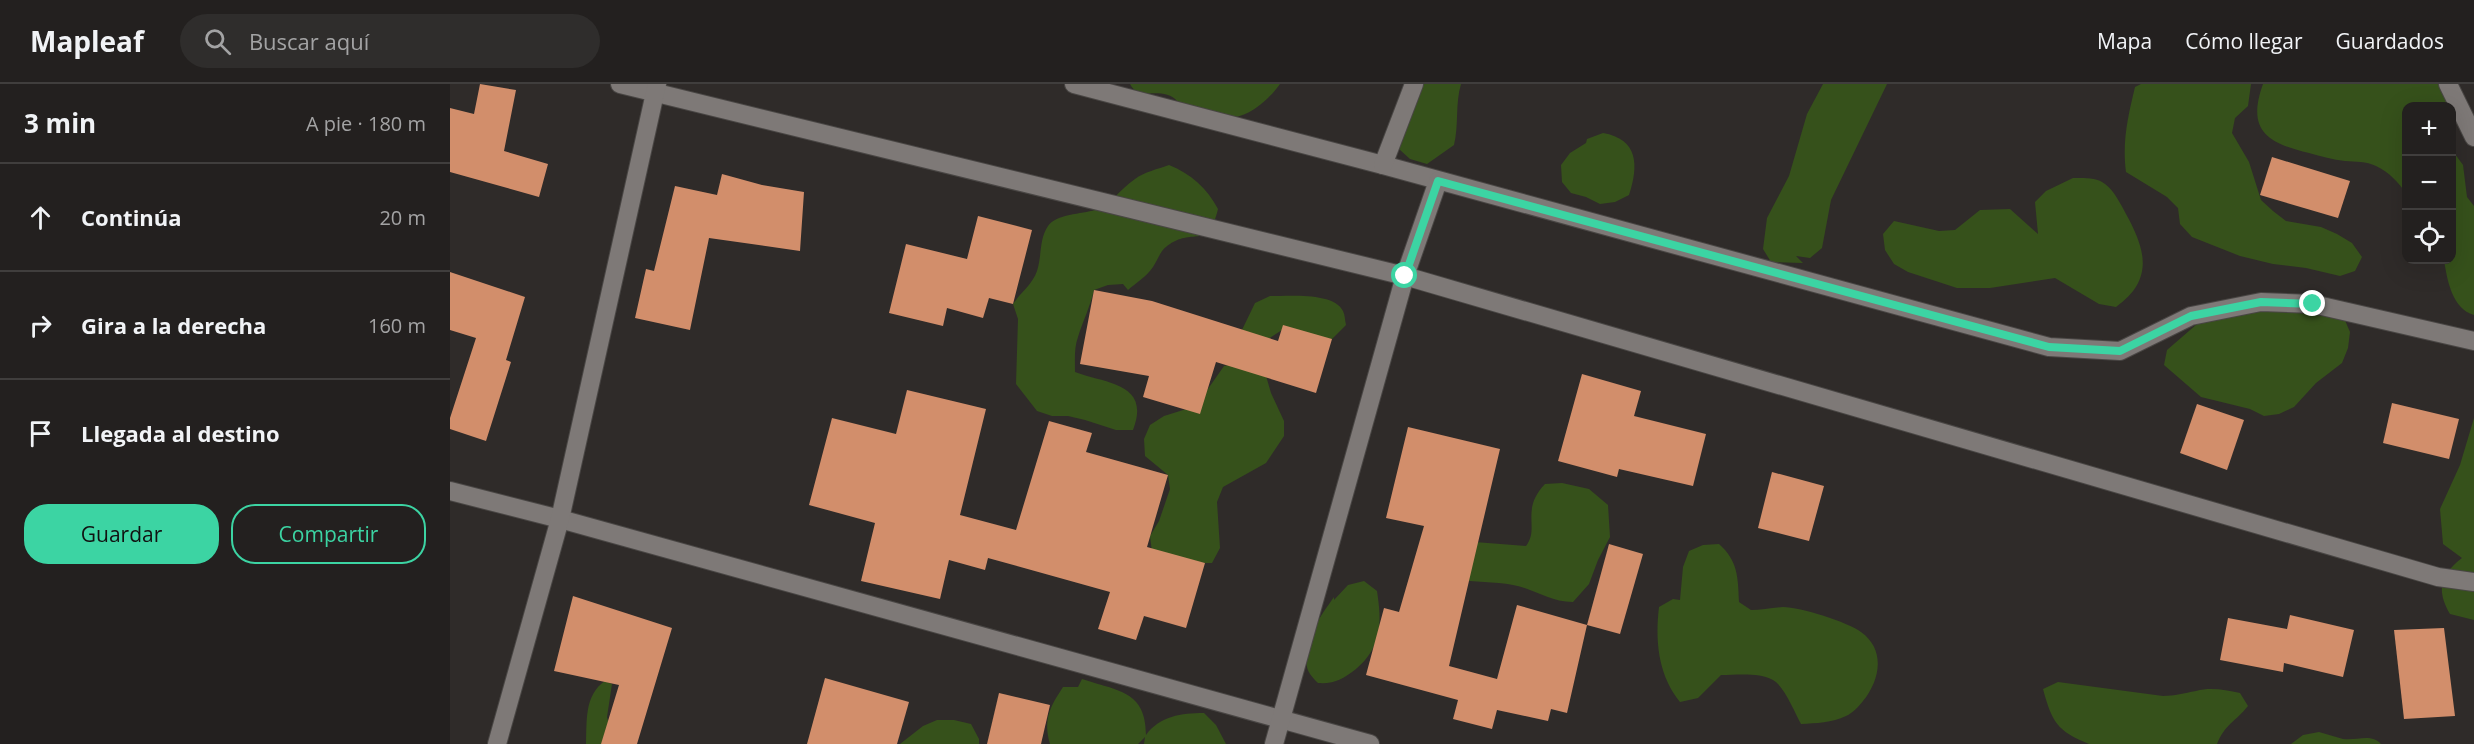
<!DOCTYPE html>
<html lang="es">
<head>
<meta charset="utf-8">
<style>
	:root { --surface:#23201f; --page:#2f2d2c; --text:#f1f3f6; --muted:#a3a3a4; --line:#403e3d; --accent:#3cd4a3 }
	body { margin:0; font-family:"Open Sans",sans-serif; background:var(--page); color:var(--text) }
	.controls { position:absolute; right:18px; top:18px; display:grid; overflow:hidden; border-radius:12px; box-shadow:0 6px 24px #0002 }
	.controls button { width:54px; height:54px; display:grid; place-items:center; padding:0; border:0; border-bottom:2px solid var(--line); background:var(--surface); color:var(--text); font:30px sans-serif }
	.stop { position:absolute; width:18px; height:18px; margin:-14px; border:4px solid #3cd4a3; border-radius:50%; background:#fff }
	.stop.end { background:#3cd4a3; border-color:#fff; box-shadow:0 2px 6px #0008 }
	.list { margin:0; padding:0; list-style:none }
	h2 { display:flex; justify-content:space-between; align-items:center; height:78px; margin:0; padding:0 24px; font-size:26px }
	h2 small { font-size:20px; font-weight:400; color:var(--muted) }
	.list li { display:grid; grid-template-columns:39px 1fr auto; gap:18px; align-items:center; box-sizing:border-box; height:108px; padding:0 24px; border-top:2px solid var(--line) }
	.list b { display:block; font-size:22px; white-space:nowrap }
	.list em { font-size:20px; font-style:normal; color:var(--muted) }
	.actions { display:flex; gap:12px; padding:18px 24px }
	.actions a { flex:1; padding:14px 0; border:2px solid var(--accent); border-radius:24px; text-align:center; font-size:21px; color:var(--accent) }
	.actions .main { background:var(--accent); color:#111 }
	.icon { flex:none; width:33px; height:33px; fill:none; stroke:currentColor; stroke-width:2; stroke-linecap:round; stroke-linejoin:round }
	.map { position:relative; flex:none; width:2024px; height:660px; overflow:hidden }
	header { display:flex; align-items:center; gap:36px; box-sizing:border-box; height:84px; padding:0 30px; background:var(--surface); border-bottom:2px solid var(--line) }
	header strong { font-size:28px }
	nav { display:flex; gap:33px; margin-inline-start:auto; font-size:21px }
	.search { width:420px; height:54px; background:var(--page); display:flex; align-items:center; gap:15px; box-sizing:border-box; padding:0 21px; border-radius:33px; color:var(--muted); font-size:22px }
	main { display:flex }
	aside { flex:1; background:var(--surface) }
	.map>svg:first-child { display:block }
	.green { fill:#36511b }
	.building { fill:#d28e6b }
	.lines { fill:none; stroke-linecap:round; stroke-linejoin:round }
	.minor-casing { stroke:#494644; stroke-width:20 }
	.minor { stroke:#7e7977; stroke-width:18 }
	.route { stroke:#3cd4a3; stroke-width:8 }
</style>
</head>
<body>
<header>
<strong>Mapleaf</strong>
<div class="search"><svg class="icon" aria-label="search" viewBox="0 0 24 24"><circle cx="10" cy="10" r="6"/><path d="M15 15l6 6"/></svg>Buscar aquí</div>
<nav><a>Mapa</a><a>Cómo llegar</a><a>Guardados</a></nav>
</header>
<main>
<aside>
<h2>3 min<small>A pie · 180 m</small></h2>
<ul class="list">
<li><svg class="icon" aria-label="ahead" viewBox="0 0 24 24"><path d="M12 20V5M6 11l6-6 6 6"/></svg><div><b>Continúa</b></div><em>20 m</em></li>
<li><svg class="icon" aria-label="right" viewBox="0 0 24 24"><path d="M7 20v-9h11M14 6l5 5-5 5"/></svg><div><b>Gira a la derecha</b></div><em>160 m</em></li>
<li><svg class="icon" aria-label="arrive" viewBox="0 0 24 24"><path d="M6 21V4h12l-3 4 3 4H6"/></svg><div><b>Llegada al destino</b></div></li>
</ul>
<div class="actions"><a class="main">Guardar</a><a>Compartir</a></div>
</aside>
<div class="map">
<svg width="2024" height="660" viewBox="0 0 2024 660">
	<rect width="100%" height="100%" fill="#2f2b29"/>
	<!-- green -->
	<g class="green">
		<path d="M 680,0 L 830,0 C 821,13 801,32 784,33 C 771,34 742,22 728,18 C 713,0 689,19 680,0 Z"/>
		<path d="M 972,0 L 1011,0 C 1005,20 1009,41 1004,61 L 977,80 L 960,75 L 949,65 Z"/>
		<polygon points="1373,0 1437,0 1381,116 1372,164 1360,174 1346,172 1353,179 1321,178 1313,165 1317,134 1339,92 1357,30"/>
		<path d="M 1691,0 L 1801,0 L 1798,22 L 1785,34 L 1782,49 L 1799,78 L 1811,116 L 1823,127 L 1836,137 L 1871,143 L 1887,150 L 1902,159 L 1912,173 L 1905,187 L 1890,192 L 1856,184 L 1823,180 L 1790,172 L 1742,153 L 1730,140 L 1728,124 L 1717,113 L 1676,88 C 1672,58 1678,32 1685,3 Z"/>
		<path d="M 1813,0 L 1998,0 L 2001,6 L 1999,22 L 1956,22 L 1956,109 C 1948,98 1939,88 1926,82 C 1916,77 1906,78 1895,77 C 1883,76 1871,72 1859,69 C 1818,59 1796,47 1813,0 Z"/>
		<path d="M 1153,49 C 1188,55 1189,81 1179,111 L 1165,118 L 1150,120 L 1136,113 L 1121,109 L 1112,98 L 1111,81 L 1120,69 L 1136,59 L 1137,55 Z"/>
		<path d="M 2002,66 L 2013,81 L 2017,113 L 2024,122 L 2024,231 C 2002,225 1997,195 1994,176 L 2002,176 Z"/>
		<path d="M 719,81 C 741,90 757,104 768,125 C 758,166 744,144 720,160 C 710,166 709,174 703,183 C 697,192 686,199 678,206 L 673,200 L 658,201 L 644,206 C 640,223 633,237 628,253 C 624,264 625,276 625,288 C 657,300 701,299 683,346 L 666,346 L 635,336 L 618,332 L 602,332 L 587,327 L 566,300 L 568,235 L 563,220 C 571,208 582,201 587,187 C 592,172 589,155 598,142 C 606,130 632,130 645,126 C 662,120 670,105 685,95 C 694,88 708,85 719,81 Z"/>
		<path d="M 1623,94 C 1633,94 1647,93 1655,100 C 1664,106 1671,121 1676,130 C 1696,166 1704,196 1666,223 L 1649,220 L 1605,194 L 1540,204 L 1507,204 L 1458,188 L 1444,180 L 1435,166 L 1433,150 L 1444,137 L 1489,147 L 1505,146 L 1530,126 L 1560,125 L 1588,150 L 1585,118 L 1596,107 Z"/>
		<path d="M 820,212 C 839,212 884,208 893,227 C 895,231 895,237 896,241 L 882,255 L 832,246 L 818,255 L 814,285 L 821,309 L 834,337 L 834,352 L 816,379 L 773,403 L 767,418 L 770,464 L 762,479 L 755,479 L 702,468 L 700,452 L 709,437 L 720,405 L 718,391 L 695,372 L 694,355 L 700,341 L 714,332 L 746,322 L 774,282 L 789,279 L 791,248 L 805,219 Z"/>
		<polygon points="1810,213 1894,234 1900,248 1898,264 1892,279 1866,299 1844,323 1829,330 1814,332 1800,325 1751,313 1714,281 1717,266 1754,234 1760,221 1776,216"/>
		<path d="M 2024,334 L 2024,536 L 2000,530 C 1986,506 1990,491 2012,474 L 1993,460 L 1990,425 L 2010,381 Z"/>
		<path d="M 1112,399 L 1139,405 L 1158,421 L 1160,453 L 1148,476 L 1139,500 L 1123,518 C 1099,518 1085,505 1063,501 C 1044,497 1025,499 1005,495 L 1012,457 L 1076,462 C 1090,444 1070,426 1095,400 Z"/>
		<path d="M 1269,460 C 1288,477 1288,493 1289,518 L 1301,526 C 1311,526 1322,524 1333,523 C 1350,523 1398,538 1411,548 C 1436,566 1430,596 1413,617 C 1409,622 1403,629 1396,632 C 1382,639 1366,639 1351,640 C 1345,629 1334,602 1323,596 C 1309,588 1286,591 1271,591 L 1248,614 L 1230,618 C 1208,591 1205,557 1209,523 L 1223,515 L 1230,516 L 1233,483 L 1239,467 L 1253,461 Z"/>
		<path d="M 914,497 L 927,507 C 932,539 932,563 906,585 C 893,595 885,600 868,599 C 864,595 858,589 857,583 C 852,556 870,533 884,513 L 884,516 L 898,501 Z"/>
		<path d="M 632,595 C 667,607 696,606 696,651 C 710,632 731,629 754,629 L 766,641 L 776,660 L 694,660 L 695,653 L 688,660 L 600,660 C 593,635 600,623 613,603 L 628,603 Z"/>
		<path d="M 155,597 L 162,600 L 157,633 L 159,640 L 174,660 L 136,660 C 137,638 134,611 155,597 Z"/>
		<path d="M 1608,598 L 1713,612 C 1725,612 1734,609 1746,607 C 1761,603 1775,606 1790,609 L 1798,622 C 1785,638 1775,640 1767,660 L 1639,660 C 1607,647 1602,638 1593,605 Z"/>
		<polygon points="487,636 504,636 521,640 529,655 529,660 450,660 473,642"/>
		<path d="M 1869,648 C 1877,650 1885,653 1893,655 C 1907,657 1921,649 1931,660 L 1841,660 L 1853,651 Z"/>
	</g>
	<!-- building -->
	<g class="building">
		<polygon points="30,0 66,6 54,67 98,80 89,113 0,88 0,24 24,30"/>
		<polygon points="1822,73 1900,97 1888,134 1810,111"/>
		<polygon points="272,90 312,101 354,108 350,167 259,154 240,246 185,234 196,185 204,187 225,102 267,111"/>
		<polygon points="528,132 582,146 563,220 539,214 533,234 497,224 493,242 439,229 456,160 517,175"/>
		<polygon points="0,188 75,213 56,276 61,278 36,357 0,345 0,334 26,254 0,246"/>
		<polygon points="644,206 702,217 828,257 833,241 882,255 866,309 766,278 750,330 693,313 699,292 630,280"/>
		<polygon points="1132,290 1191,307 1184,332 1256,350 1243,402 1169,385 1167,393 1108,377"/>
		<polygon points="457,306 536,325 510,431 566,446 599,337 642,349 636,368 718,391 697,463 755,479 736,544 694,532 686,556 648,545 660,508 538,474 535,486 499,476 490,515 411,497 425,439 359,421 382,334 446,350"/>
		<polygon points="1942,319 2009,335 1999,375 1933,359"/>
		<polygon points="1747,320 1794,336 1777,386 1730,369"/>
		<polygon points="958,343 1050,365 999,582 1047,595 1067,521 1137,541 1117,629 1101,625 1098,637 1047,626 1042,645 1003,635 1008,616 916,591 934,524 949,528 974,442 936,434"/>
		<polygon points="1322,388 1374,402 1359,457 1308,444"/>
		<polygon points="1159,460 1193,470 1170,550 1137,541"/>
		<polygon points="123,512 222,544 187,660 151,660 169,601 104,587"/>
		<polygon points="1840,531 1904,546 1893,593 1834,579 1833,588 1770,576 1778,534 1837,545"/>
		<polygon points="1994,544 2005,632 1954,635 1944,546"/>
		<polygon points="375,594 459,618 447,660 357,660"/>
		<polygon points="549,609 600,621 591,660 537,660"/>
	</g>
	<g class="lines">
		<!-- minor casing -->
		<g class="minor-casing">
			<g id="minor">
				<polyline points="170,0 955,192 1988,493 2024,498"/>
				<polyline points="624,0 933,81 1599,263 1670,267 1741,232 1811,218 1863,220 2024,257"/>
				<polyline points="1998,0 2024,53"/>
				<polyline points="933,81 964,0"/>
				<polyline points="0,407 110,435 920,660"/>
				<polyline points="47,660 110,435 207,0"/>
				<polyline points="824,660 955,192 988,97"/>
			</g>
		</g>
		<!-- minor -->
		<use href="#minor" class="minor"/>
	</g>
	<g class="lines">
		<!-- route -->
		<polyline class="route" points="955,192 988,97 1599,263 1670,267 1741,232 1811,218 1863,220"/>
	</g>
</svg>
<div class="controls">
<button>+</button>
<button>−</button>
<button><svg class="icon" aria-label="locate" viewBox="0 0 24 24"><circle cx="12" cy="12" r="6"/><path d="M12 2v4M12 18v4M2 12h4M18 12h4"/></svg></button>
</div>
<div class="stop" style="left:955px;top:192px"></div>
<div class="stop end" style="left:1863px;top:220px"></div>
</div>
</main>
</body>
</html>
